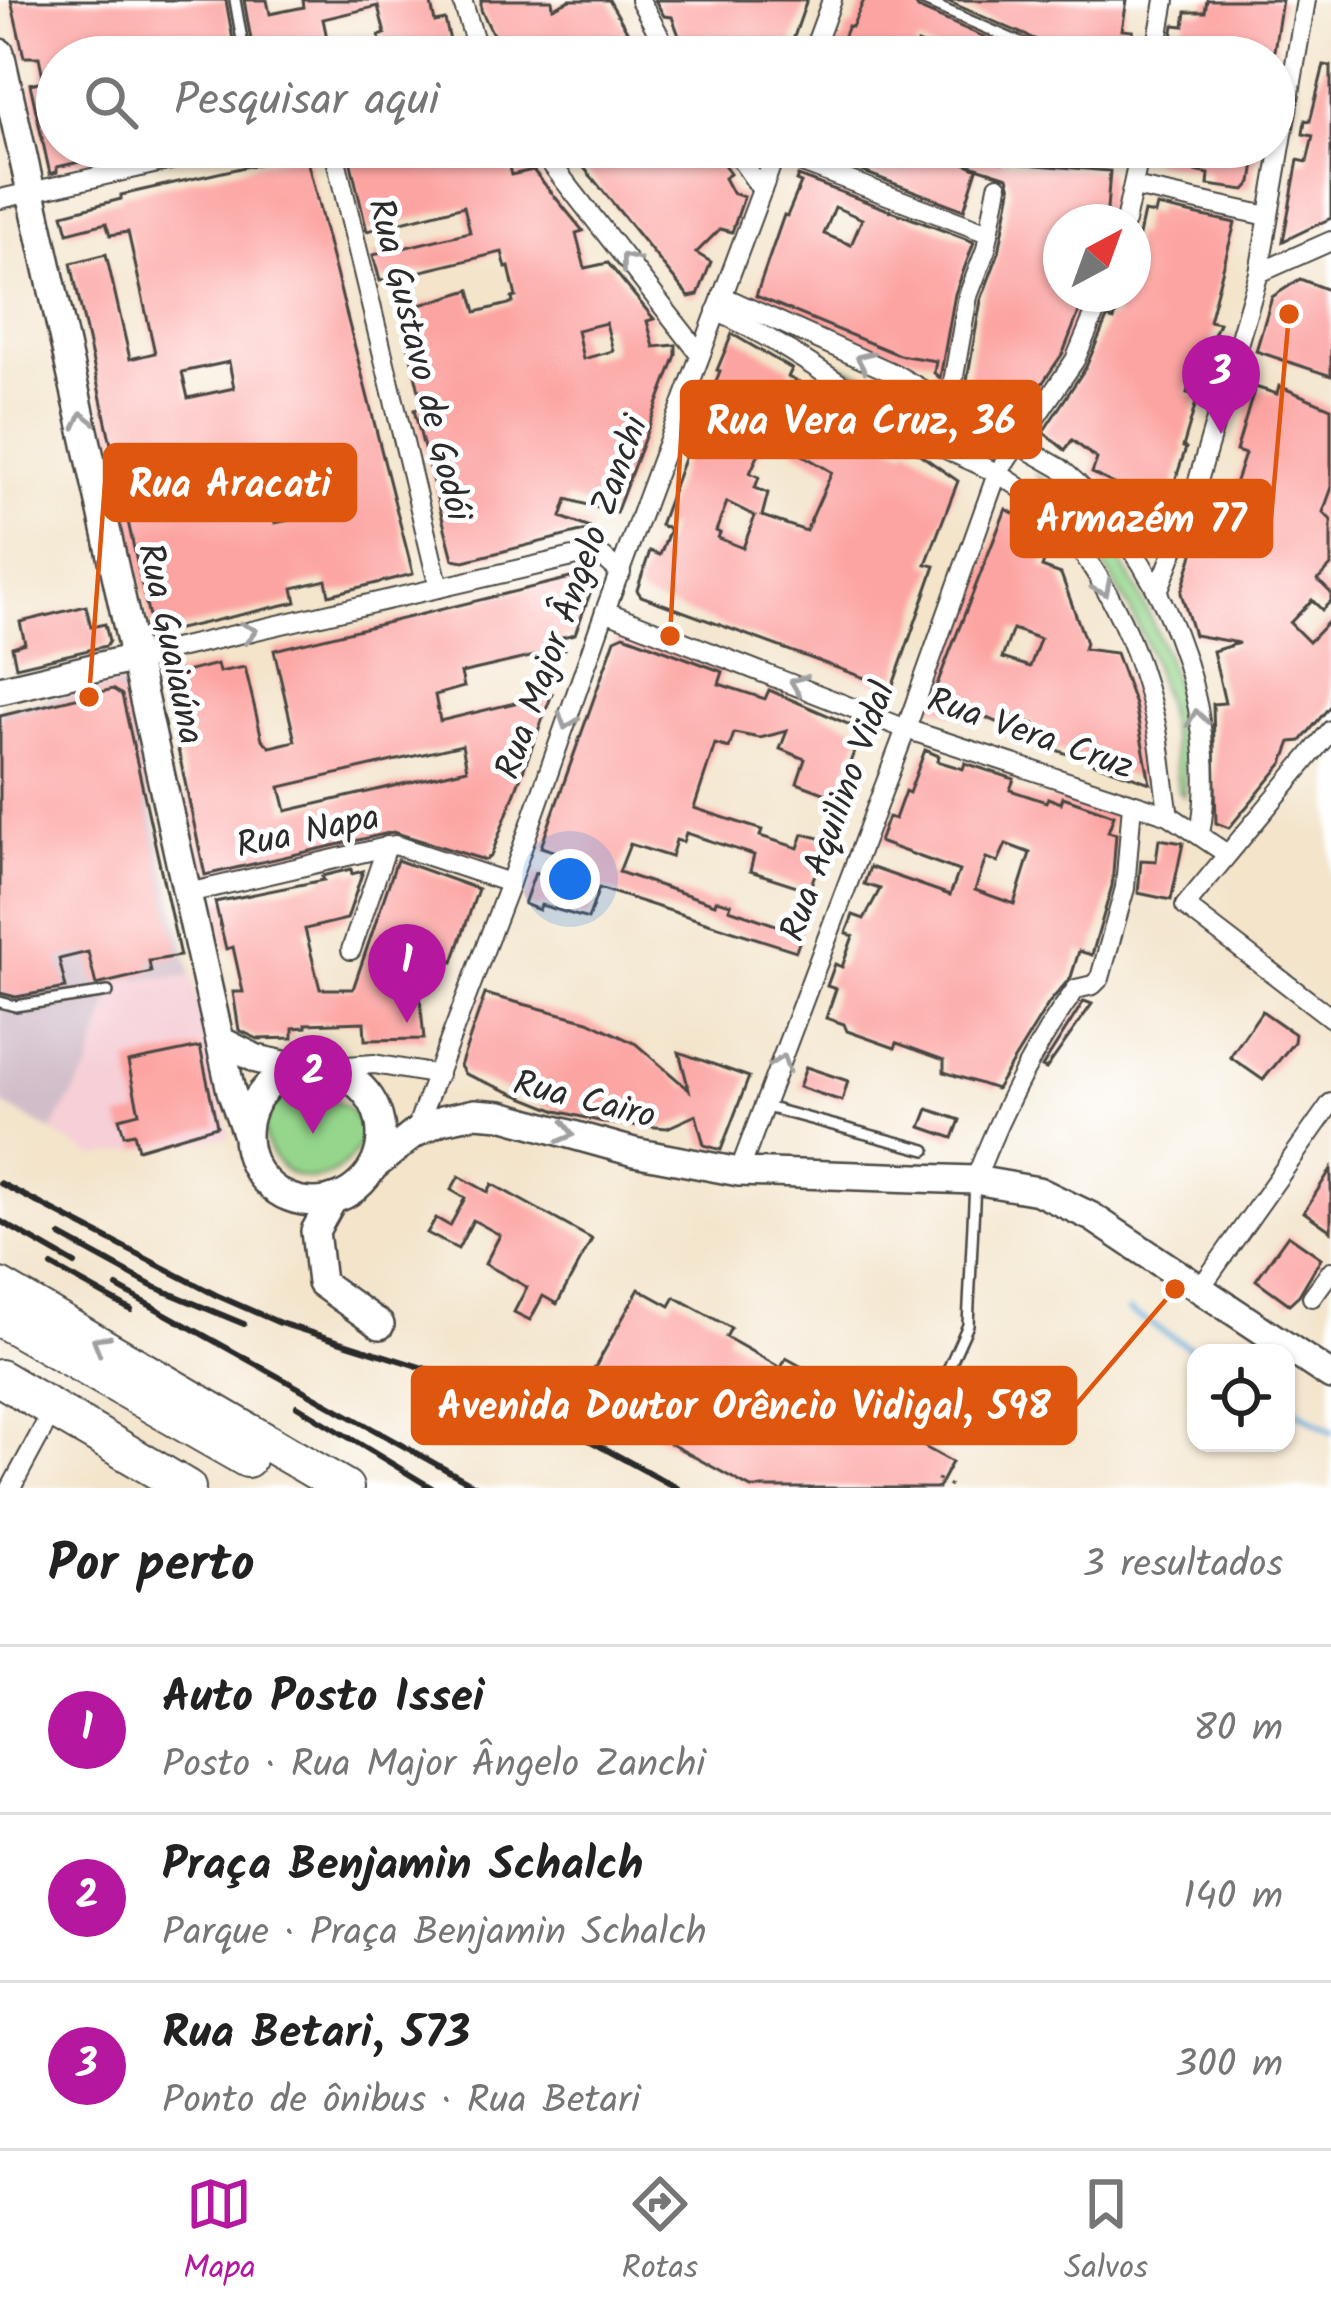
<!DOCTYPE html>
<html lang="pt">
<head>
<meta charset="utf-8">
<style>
	:root { --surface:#fff; --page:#f6f6f6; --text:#222; --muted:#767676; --line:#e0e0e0; --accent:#b5179e }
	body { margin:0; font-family:Kalam,sans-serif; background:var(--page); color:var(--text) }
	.controls { position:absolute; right:36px; bottom:36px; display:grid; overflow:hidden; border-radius:24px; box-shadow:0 3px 9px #0004 }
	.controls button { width:108px; height:108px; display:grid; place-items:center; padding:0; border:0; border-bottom:3px solid var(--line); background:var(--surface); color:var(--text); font:60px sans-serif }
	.compass { position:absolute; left:1043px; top:204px; width:108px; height:108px; border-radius:50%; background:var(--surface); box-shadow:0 3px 9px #0004; rotate:41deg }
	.you { position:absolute; left:570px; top:879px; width:42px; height:42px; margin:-30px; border:9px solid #fff; border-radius:50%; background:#1a73e8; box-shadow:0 0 0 18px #1a73e833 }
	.badge { display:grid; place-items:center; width:78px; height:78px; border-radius:50%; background:var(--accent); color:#fff; font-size:39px; font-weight:700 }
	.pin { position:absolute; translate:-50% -99px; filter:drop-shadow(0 3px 6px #0008) }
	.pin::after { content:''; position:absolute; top:63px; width:42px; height:36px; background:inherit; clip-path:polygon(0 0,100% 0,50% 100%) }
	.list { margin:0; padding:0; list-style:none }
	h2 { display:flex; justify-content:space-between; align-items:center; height:156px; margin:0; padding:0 48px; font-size:51px }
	h2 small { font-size:39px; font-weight:400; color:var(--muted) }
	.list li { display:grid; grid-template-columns:78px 1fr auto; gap:36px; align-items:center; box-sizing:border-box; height:168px; padding:0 48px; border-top:3px solid var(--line) }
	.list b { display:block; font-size:45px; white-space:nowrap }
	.list p { margin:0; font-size:39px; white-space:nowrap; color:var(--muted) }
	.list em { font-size:39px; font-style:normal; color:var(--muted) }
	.icon { flex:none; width:66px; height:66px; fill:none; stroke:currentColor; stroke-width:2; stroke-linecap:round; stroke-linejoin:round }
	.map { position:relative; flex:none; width:1331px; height:1488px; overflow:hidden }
	.search { position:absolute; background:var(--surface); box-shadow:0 3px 9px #0004; left:36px; right:36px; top:36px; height:132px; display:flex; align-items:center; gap:30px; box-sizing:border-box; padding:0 42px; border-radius:66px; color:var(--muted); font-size:45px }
	.sheet { height:660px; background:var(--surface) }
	nav { display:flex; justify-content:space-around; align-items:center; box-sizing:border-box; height:168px; border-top:3px solid var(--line); background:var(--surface); font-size:33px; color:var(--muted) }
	nav a { display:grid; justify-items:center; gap:6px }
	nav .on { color:var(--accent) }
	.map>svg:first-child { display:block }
	.built { fill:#f6cfd7 }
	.industrial { fill:#d1bdc9 }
	.green { fill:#95d68c; stroke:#60805c; stroke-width:3 }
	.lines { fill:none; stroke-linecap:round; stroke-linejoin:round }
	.stream { stroke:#5ea9d7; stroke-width:6 }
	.building { fill:#fca4a2; fill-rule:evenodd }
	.lane-casing { stroke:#494743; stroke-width:14 }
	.street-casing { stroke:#494743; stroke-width:22 }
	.secondary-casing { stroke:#494743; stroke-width:32 }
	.highway-casing { stroke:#494743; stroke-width:40 }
	.path { stroke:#494743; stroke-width:3; stroke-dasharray:3 9; stroke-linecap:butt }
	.lane { stroke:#fff; stroke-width:9 }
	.street { stroke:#fff; stroke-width:18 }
	.secondary { stroke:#fff; stroke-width:27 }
	.highway { stroke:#fff; stroke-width:36 }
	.rail { stroke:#2b2b2b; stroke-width:6 }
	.oneway { stroke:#a0a0a0 }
	.labels { text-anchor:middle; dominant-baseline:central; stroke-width:10; stroke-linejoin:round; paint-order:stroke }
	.street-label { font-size:36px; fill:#2b2b2b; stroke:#fff }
	.leader { fill:none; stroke:#df570e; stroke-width:4.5 }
	.callout-dot { fill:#df570e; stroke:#fff; stroke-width:4.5 }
	.callout { fill:#df570e; stroke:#df570e; stroke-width:4.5 }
	.callout-label { font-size:39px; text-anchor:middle; font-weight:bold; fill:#fff }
</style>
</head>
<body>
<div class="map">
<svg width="1331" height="1488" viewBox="0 0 1331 1488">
	<rect width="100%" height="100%" fill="#fff"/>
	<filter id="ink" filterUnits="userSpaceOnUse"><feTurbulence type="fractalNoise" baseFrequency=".00833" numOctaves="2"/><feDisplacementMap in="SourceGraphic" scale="24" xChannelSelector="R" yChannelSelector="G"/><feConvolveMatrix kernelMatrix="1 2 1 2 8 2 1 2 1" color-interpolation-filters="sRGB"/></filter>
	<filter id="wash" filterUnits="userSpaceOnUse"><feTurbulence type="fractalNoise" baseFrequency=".004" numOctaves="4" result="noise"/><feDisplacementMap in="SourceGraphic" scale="48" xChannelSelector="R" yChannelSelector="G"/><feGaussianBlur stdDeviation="2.7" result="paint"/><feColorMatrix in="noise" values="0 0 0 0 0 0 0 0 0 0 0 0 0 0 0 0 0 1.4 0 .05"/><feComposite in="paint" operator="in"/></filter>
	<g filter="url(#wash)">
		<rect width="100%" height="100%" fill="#f3e4ca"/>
		<!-- built -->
		<polygon class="built" points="191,976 230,1137 94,1156 51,1131 89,1068 116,980"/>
		<!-- industrial -->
		<polygon class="industrial" points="122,683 191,976 116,980 89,1068 51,1131 0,1102 0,710"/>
		<!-- green -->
		<g class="green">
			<path d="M 821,358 C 875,377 943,406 978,452 L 859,375 Z"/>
			<path d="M 1035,474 C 1107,505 1168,640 1182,713 C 1187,740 1184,769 1184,796 L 1178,790 C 1166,647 1122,582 1035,474 Z"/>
			<path d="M 311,1088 L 347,1107 L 364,1132 C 361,1145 355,1154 345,1164 C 282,1220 218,1096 311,1088 Z"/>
		</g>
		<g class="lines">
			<!-- stream -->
			<g class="stream">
				<polyline points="1129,1311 1199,1353"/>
				<polyline points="1286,1404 1331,1432"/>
			</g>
		</g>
		<g id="blocks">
			<!-- building -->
			<g class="building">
				<polygon points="11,0 226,0 236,57 57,57 57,147 90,147 93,159 57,167 57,172 50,174 30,84 44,81 39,57 24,57"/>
				<polygon points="244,0 267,0 270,14 304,7 303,0 430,0 435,22 445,20 454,57 384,57 379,36 385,34 378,6 323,19 331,57 254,57"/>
				<polygon points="481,0 552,0 553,8 570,0 609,0 642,57 595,57 582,35 556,49 561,57 504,57 481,10"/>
				<polygon points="655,0 807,0 787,57 687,57 672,17 664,16"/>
				<polygon points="864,0 913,0 918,8 1030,57 952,57 918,43 913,57 829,57 836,40 841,42 848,26 852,27"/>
				<polygon points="945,0 1127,0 1122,30 1133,31 1128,57 1062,57 1057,49"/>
				<polygon points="1207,0 1282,0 1273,57 1169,57 1174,25 1184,26 1186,12 1205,12"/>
				<polygon points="1324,65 1331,66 1331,218 1283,241 1298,160 1307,162 1313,136 1303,134 1305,120 1310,121"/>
				<path d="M 347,147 L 504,147 L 511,175 L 533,170 L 583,231 L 576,233 L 585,268 L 608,263 L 654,319 L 647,321 L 654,347 L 676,345 L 676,355 L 616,513 L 567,499 L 561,517 L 593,529 L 464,561 L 453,559 L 414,410 L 423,408 L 400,311 L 470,290 L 476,312 L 513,303 L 512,298 L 516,297 L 509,267 L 506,268 L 502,252 L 380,281 L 373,255 L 470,232 L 464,206 L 367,231 ZM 606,323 L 613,351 L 583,359 L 577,330 Z"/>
				<polygon points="604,147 622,147 626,153 635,147 713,147 730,174 724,178 732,193 744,197 732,232 720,229 696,253 711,262 698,295 689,297 581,164"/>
				<polygon points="813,147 913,147 926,152 927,147 942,147 941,152 963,162 964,159 978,160 983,147 1007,147 1001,162 1110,171 1106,222 1061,218 1061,294 1086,294 1063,353 1013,426 964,398 981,300 999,252 1011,189 1008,177 964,163 977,169 964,210 811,152"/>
				<polygon points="1154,147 1257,150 1252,182 1245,190 1208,185 1209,174 1152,162"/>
				<path d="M 298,155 L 307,160 L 413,574 L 329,595 L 326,580 L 293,588 L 296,602 L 153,635 L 71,263 L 106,254 L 130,359 L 155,353 L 128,232 L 110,235 L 106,223 L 68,233 L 63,214 L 121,199 L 121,195 ZM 229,362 L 234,388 L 188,398 L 182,372 ZM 297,463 L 309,516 L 275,523 L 267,472 Z"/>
				<path d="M 798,176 L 974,242 L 955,294 L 940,378 L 934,373 L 936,361 L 899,355 L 756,296 L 784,215 L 787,216 L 801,183 L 796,181 ZM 835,207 L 862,219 L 851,245 L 824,234 Z"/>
				<polygon points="1157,206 1235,223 1209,321 1219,323 1205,355 1201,354 1196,361 1187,393 1198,396 1183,447 1186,448 1168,502 1157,499 1153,516 1121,506 1115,499 1120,487 1092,473 1097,459 1072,440 1065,450 1043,432 1086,367 1107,318 1114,320 1121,294 1133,294 1133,234 1139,235 1144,212 1155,214"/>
				<polygon points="1300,279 1331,291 1331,376 1256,351 1272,297"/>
				<path d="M 732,334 L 792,369 L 788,377 L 813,389 L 816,385 L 883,429 L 879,439 L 906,451 L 908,446 L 958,481 L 926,564 L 935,566 L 892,688 L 641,596 L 637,590 L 650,551 L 660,555 L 670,529 L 660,525 L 693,434 L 703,439 L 716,409 L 723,390 L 714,387 L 720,371 L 717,370 ZM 773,423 L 800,436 L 794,450 L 832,472 L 806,531 L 762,516 L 768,493 L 755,488 L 759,477 L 750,473 ZM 727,502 L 755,516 L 743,548 L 718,538 L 720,533 L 716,531 Z"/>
				<polygon points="1279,386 1331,408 1331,490 1323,512 1331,520 1331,566 1318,580 1331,593 1331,601 1322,610 1312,600 1290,623 1309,642 1331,619 1331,705 1301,741 1291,742 1283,763 1229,828 1216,823 1213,704 1225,703 1213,651 1239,643 1194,635 1181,593 1201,528 1210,531 1224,484 1234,487 1245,454 1236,451 1255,387 1277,394"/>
				<path d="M 1006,509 L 1020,517 L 1025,509 L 1059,544 L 1049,548 L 1042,567 L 1061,574 L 1086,643 L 1084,649 L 1116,653 L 1135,705 L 1150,783 L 1028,740 L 1034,724 L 1009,715 L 1005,725 L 981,716 L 979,722 L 932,706 L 934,692 ZM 1013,629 L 1040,639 L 1030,667 L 1002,658 Z"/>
				<path d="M 591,573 L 595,580 L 575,634 L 562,637 L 565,649 L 461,673 L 464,687 L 435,695 L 440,721 L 552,694 L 491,856 L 485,860 L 393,832 L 205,875 L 164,684 L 169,676 L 217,664 L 219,672 L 245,667 L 262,739 L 270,747 L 295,741 L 274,650 ZM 462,745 L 467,769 L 286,811 L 280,787 Z"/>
				<polygon points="86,606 91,627 105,624 109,641 106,646 16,667 12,647 25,643 20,622"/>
				<polygon points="624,635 723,672 719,684 765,699 769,690 862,730 837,798 797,783 805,759 780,749 787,731 760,738 734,733 729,748 715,744 694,808 762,830 760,836 798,848 803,834 828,840 809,890 750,871 754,855 686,833 683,842 676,840 671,857 630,844 619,872 715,904 716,900 731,904 729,909 802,934 796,951 599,888 588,919 541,905 539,910 524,904 535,873 554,880 566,855 541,847 615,639"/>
				<polygon points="113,689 122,695 180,956 149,961 151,972 96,985 88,952 59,959 66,988 16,997 0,993 0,716"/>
				<path d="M 925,750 L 939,756 L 937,761 L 963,769 L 965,763 L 1014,779 L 1010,790 L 1046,802 L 1048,798 L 1061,803 L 1063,797 L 1114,815 L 1108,832 L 1116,834 L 1112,886 L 1092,955 L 1079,951 L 1071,977 L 1049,1003 L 996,1089 L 944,1072 L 944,1060 L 897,1043 L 895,1048 L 847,1031 L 844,1024 L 826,1018 L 836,989 L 827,986 L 835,964 L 842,967 L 853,936 L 846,933 L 853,915 L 864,919 L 880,889 L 864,884 L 870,867 L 950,895 L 959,871 L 879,842 L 888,817 L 895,819 L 905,791 L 909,793 ZM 1006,844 L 1030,853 L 1014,904 L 975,890 L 986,858 L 998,862 Z"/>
				<polygon points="1159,839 1183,843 1171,900 1138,893 1141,860 1156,861"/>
				<polygon points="397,860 478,889 453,962 446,959 438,976 417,967 424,1039 365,1040 364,1022 306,1024 306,1027 293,1028 293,1038 258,1039 239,1030 233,992 243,992 233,947 226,949 215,902 324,880 322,876 351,869 352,874 363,871 347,919 305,929 320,989 353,989"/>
				<polygon points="485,994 588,1021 636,1044 689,1090 679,1052 749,1077 721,1150 704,1145 696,1115 667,1128 607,1123 557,1111 465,1074 460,1066"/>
				<polygon points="1084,1001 1092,1004 1046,1069 1042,1067"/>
				<polygon points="1262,1011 1295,1034 1294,1042 1263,1080 1230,1057"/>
				<polygon points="200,1047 217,1126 138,1149 134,1133 124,1135 119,1118 139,1113 128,1062"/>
				<polygon points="806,1067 848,1081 842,1101 799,1087"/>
				<polygon points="928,1109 960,1120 953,1138 921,1127"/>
				<polygon points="1331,1169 1331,1231 1304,1212"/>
				<polygon points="459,1176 488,1192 492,1184 592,1239 557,1304 543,1296 530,1320 514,1312 527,1287 485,1264 500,1235 473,1220 458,1249 427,1233 436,1218 450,1226 465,1198 451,1190"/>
				<polygon points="1288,1235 1321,1258 1299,1295 1289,1304 1256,1280"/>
				<polygon points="639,1289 670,1306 675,1297 731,1328 726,1337 781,1368 786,1358 842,1389 837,1399 952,1462 938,1488 751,1488 580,1394"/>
			</g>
		</g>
	</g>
	<g filter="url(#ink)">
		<use href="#blocks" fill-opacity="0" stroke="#494743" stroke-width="3"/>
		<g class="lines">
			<!-- lane casing -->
			<g class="lane-casing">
				<g id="lane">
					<polyline points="235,0 245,57"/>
					<polyline points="922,0 1053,57"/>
					<polyline points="0,1002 15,1006 108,992"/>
					<polyline points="766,1107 926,1150"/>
					<polyline points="918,1436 968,1325 975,1183"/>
				</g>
			</g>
			<!-- street casing -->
			<g class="street-casing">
				<g id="street">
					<polyline points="462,0 480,57"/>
					<polyline points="640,0 671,57"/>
					<polyline points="811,57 832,0"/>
					<polyline points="1155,57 1165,0"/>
					<polyline points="333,147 439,588"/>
					<polyline points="538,147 700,354"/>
					<polyline points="732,147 762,190"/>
					<polyline points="776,153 988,233"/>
					<polyline points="1134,187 1268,216"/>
					<polyline points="0,199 228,147"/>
					<polyline points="1125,222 1141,147"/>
					<polyline points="1259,273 1331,241"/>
					<path d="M 722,296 L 895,374 L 1060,468 C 1160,552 1223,703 1200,834"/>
					<path d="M 716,311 C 789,344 850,393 918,435 C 952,455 992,466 1023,490 C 1091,543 1135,633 1154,716 C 1162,748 1163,783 1169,815"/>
					<polyline points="949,405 968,296 986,249 998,186"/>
					<polyline points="1159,589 1188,515 1259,273 1306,0"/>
					<polyline points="605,611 906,729 1169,815 1227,854"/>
					<polyline points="135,658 586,554 604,558 621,573"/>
					<polyline points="1331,730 1185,906 1331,1018"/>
					<polyline points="188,893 395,845 510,883"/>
					<polyline points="351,950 387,846"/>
					<polyline points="321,1068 374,1064 438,1075"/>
					<polyline points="414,1134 510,883 605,611 778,147"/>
					<polyline points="739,1172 906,729 997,474 1075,360 1103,294"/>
					<path d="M 975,1180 C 1001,1113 1033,1047 1076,989 L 1093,985 L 1100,978 L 1125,888 L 1132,804"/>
					<polyline points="1199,1290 1331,1103"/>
					<polyline points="1312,1297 1331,1271"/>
					<polyline points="11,1488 53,1410"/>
				</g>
			</g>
			<!-- secondary casing -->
			<g class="secondary-casing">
				<g id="secondary">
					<polyline points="0,53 231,1091 246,1133"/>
					<polyline points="0,690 135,658"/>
					<polyline points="221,1041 257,1059 301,1069"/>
					<circle cx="314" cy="1135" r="67"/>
					<polyline points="373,1167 414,1134 442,1120 475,1113 501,1115 634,1152 739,1172 975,1180 1038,1191 1092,1217 1331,1376"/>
					<polyline points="333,1199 315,1231 321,1283 380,1325"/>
				</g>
			</g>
			<!-- highway casing -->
			<g class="highway-casing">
				<g id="highway">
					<polyline points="0,1287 345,1488"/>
					<polyline points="0,1318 247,1459"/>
					<polyline points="0,1378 187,1488"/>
				</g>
			</g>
			<!-- path -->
			<polyline class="path" points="937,1479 955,1488"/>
			<!-- lane -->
			<use href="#lane" class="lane"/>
			<!-- street -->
			<use href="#street" class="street"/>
			<!-- secondary -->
			<use href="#secondary" class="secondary"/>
			<!-- highway -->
			<use href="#highway" class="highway"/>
			<!-- rail -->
			<g class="rail">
				<polyline points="0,1183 216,1295 280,1323 481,1386 530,1408 677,1488"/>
				<polyline points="0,1221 75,1264"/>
				<polyline points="61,1236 152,1286 244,1324"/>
				<polyline points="52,1266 131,1310"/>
				<polyline points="117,1287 479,1488"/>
				<polyline points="297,1406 432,1488"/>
			</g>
		</g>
		<!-- one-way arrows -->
		<defs><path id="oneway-chevron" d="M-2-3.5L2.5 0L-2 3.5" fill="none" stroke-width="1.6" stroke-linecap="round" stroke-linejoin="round" transform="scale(3)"/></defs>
		<g class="oneway">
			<use href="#oneway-chevron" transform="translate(628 261) rotate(-128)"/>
			<use href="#oneway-chevron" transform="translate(864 360) rotate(-156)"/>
			<use href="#oneway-chevron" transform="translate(83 420) rotate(-103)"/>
			<use href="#oneway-chevron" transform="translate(1103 588) rotate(63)"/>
			<use href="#oneway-chevron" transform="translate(249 632) rotate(-13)"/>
			<use href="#oneway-chevron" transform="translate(798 684) rotate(-159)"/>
			<use href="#oneway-chevron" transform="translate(1197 718) rotate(-98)"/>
			<use href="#oneway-chevron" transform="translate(567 721) rotate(109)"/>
			<use href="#oneway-chevron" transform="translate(781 1063) rotate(-71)"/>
			<use href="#oneway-chevron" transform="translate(566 1133) rotate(15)"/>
			<use href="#oneway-chevron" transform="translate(100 1343) rotate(-149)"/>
		</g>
	</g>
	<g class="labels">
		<!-- street labels -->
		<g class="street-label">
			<text transform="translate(418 360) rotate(76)">Rua Gustavo de Godói</text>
			<text transform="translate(573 598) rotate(-70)">Rua Major Ângelo Zanchi</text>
			<text transform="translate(169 644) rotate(78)">Rua Guaiaúna</text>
			<text transform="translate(1030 735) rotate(19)">Rua Vera Cruz</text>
			<text transform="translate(839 812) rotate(-70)">Rua Aquilino Vidal</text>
			<text transform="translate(308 833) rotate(-12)">Rua Napa</text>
			<text transform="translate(584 1101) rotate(14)">Rua Cairo</text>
		</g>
	</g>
	<!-- callouts -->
	<path class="leader" d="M670 636L682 420M89 697L105 483M1289 314L1271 519M1175 1289L1075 1406"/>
	<g class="callout-dot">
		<circle cx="670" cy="636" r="12"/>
		<circle cx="89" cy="697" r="12"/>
		<circle cx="1289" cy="314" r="12"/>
		<circle cx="1175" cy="1289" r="12"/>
	</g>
	<g class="callout">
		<rect x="682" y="382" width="358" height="75" rx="12"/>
		<rect x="105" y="445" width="250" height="75" rx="12"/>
		<rect x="1012" y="481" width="259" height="75" rx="12"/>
		<rect x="413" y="1368" width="662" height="75" rx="12"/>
	</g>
	<g class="callout-label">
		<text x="861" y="434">Rua Vera Cruz, 36</text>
		<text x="230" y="497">Rua Aracati</text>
		<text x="1141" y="532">Armazém 77</text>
		<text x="744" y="1419">Avenida Doutor Orêncio Vidigal, 598</text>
	</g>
</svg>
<div class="controls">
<button><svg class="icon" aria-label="locate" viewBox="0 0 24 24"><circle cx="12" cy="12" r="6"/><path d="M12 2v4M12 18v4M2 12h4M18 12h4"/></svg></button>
</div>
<svg class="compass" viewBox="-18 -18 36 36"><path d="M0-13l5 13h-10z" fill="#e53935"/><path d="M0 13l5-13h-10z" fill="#767676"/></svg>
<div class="you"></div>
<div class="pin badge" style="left:407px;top:1023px">1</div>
<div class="pin badge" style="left:313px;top:1134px">2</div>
<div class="pin badge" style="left:1221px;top:434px">3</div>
<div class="search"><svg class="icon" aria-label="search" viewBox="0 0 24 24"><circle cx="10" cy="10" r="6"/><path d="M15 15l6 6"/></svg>Pesquisar aqui</div>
</div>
<section class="sheet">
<h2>Por perto<small>3 resultados</small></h2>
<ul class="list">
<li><span class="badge">1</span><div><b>Auto Posto Issei</b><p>Posto · Rua Major Ângelo Zanchi</p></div><em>80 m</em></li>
<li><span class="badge">2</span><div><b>Praça Benjamin Schalch</b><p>Parque · Praça Benjamin Schalch</p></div><em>140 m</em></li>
<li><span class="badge">3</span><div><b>Rua Betari, 573</b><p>Ponto de ônibus · Rua Betari</p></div><em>300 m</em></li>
</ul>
</section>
<nav>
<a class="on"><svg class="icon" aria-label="map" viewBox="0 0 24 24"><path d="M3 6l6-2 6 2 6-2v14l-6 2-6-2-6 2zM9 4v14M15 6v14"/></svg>Mapa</a>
<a><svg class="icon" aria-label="directions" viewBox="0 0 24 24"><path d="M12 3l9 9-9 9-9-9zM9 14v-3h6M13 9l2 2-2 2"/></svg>Rotas</a>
<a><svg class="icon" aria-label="saved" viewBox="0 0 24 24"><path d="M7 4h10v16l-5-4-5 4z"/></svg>Salvos</a>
</nav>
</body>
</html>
